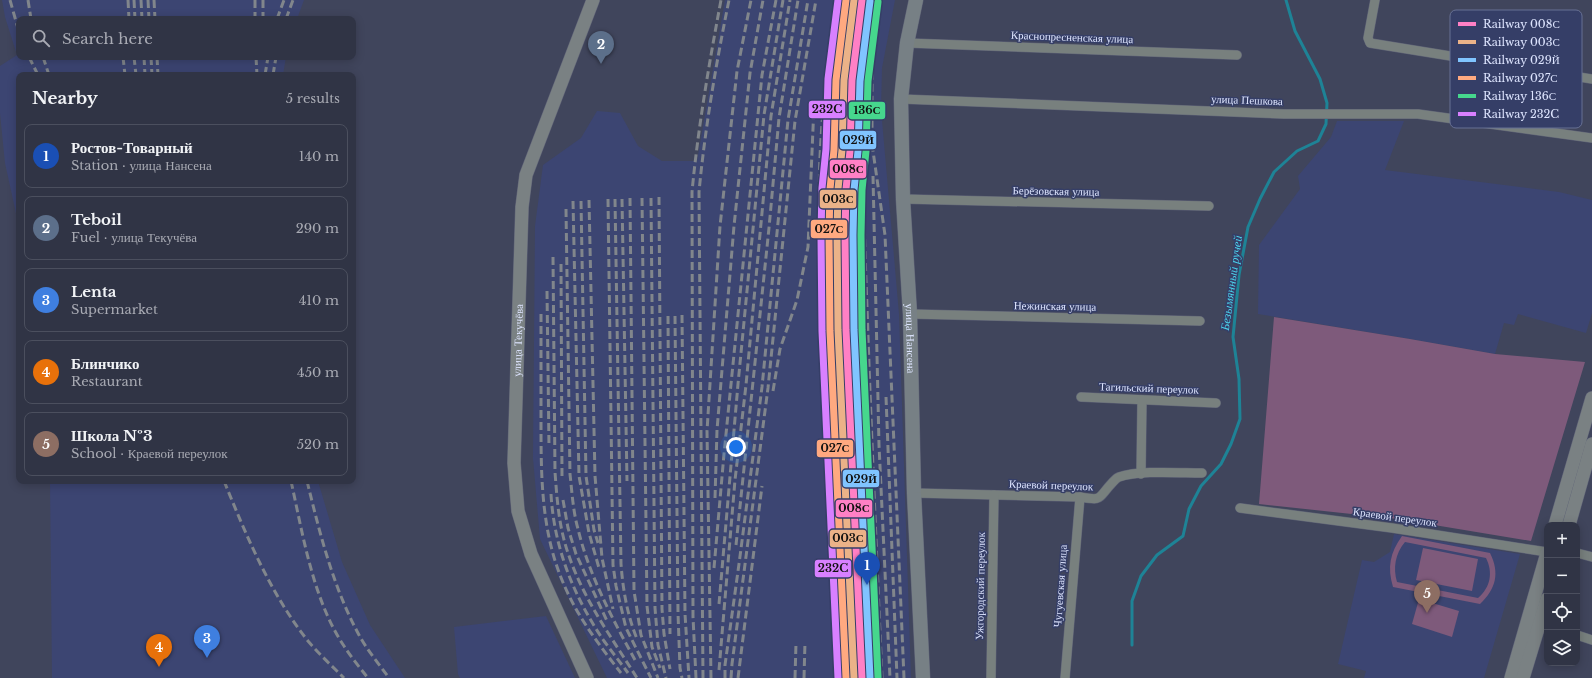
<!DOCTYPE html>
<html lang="en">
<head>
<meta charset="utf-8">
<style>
	:root { --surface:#303445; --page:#383c4c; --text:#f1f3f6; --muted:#a8aab3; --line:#4b4f5e; --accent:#95b2f1 }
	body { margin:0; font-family:"Libre Baskerville",serif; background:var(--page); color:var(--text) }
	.controls { position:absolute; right:12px; bottom:12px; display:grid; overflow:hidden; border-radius:8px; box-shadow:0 2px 10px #0003 }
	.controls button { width:36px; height:36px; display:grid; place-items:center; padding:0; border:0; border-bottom:1px solid var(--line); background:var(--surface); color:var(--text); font:20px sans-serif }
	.you { position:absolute; left:736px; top:447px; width:14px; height:14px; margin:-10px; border:3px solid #fff; border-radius:50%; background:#1a73e8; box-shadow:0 0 0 6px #1a73e833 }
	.badge { display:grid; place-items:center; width:26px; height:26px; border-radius:50%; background:var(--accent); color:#fff; font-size:13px; font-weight:700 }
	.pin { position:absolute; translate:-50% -33px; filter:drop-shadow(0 1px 2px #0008) }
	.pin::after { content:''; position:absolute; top:21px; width:14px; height:12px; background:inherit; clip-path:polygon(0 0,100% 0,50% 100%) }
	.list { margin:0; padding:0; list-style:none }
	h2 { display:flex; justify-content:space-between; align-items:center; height:52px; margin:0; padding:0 16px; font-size:17px }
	h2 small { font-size:13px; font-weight:400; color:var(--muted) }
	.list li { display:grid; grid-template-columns:26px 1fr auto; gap:12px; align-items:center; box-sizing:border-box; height:64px; margin:0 8px 8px; padding:0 8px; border:1px solid var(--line); border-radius:8px }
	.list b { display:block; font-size:15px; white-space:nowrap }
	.list p { margin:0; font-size:13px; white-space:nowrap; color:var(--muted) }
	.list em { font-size:13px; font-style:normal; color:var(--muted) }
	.icon { flex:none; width:22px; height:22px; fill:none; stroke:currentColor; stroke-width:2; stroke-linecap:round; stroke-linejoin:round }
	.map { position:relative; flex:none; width:1592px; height:678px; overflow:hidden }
	.search { position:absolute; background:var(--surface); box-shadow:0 2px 10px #0003; left:16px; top:16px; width:340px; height:44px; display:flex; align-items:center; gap:10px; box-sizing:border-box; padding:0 14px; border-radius:8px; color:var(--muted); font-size:15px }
	.panel { position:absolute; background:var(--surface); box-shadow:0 2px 10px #0003; left:16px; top:72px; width:340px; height:412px; border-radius:8px }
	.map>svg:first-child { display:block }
	.built { fill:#3c4572 }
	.green { fill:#7e5a7b; fill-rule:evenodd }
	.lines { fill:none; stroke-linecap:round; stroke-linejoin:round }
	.stream { stroke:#1e8396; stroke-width:3 }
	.minor-casing { stroke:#5f6377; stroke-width:10 }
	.secondary-casing { stroke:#5f6377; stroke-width:14 }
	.primary-casing { stroke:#5f6377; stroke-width:15 }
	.minor { stroke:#78807e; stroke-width:9 }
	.secondary { stroke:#7a8183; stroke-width:13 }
	.primary { stroke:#778085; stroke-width:14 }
	.rail { stroke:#81868c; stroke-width:3; stroke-dasharray:8 4; stroke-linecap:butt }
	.rail-1-casing { stroke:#353e67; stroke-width:10 }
	.rail-2-casing { stroke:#353e67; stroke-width:10 }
	.rail-3-casing { stroke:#353e67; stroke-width:10 }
	.rail-4-casing { stroke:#353e67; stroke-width:10 }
	.rail-5-casing { stroke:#353e67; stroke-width:10 }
	.rail-6-casing { stroke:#353e67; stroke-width:10 }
	.rail-1 { stroke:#ff80c5; stroke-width:7 }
	.rail-2 { stroke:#ebb288; stroke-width:7 }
	.rail-3 { stroke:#80c4ff; stroke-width:7 }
	.rail-4 { stroke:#ffa980; stroke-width:7 }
	.rail-5 { stroke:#46d78d; stroke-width:7 }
	.rail-6 { stroke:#d880ff; stroke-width:7 }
	.labels { text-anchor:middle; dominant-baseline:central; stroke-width:3; stroke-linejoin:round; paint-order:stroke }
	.street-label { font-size:11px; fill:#dde4fe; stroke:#353e67 }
	.water-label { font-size:12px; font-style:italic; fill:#4cd3ed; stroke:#353e67 }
	.key { fill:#353e67; stroke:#677094; stroke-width:1 }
	.key-label { font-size:11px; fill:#dde4fe }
	.line-badge { stroke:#353e67; stroke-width:1.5 }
	.pale-badge-label { font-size:11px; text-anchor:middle; font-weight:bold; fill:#111 }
</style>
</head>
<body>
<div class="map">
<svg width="1592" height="678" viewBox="0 0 1592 678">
	<rect width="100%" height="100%" fill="#40455c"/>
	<!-- built -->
	<g class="built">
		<polygon points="2,0 304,0 297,19 19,19 19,57 286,57 283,75 19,75 19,227 5,163 0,113 0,66 17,55 5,17"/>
		<polygon points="725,0 895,0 882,68 881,109 899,314 911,678 607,678 540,539 533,458 535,226 543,165 581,138 597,111 620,113 638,146 662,161 697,161"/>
		<polygon points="1337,121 1404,121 1385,170 1559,192 1592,200 1592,313 1586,333 1518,314 1514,325 1504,323 1495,354 1410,339 1258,314 1259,245 1300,189 1298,176 1331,137"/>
		<polygon points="50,481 318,481 342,562 370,625 405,678 52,678"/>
		<polygon points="1394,534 1520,554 1484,678 1364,678 1366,671 1338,664 1362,560 1374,562 1390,552"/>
		<polygon points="546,616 575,678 460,678 458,674 454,627"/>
	</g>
	<!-- green -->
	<g class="green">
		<polygon points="1274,317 1410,339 1495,354 1585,362 1531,541 1398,519 1259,504"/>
		<path d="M 1402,536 L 1490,553 C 1500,573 1496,589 1480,604 L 1393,587 C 1387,567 1390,553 1402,536 ZM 1405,542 L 1486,558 C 1493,572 1491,587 1478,598 L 1397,582 C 1393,568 1395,554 1405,542 Z"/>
		<polygon points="1423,548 1478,559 1472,591 1416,580"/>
		<polygon points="1419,599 1459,611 1452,637 1412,624"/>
	</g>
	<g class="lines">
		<!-- stream -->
		<polyline class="stream" points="1132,645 1132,601 1141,576 1157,555 1183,536 1189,509 1201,486 1221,464 1231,444 1240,419 1239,379 1233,337 1239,275 1248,227 1260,199 1274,172 1297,151 1318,141 1326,124 1327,103 1320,79 1295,31 1286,0"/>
		<!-- minor casing -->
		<g class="minor-casing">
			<g id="minor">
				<polyline points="1375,0 1368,38 1370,43 1592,79"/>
				<polyline points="907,43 1237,55"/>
				<polyline points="901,99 1284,114 1418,114 1592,138"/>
				<polyline points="903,199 1209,206"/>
				<polyline points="910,314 1200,321"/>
				<polyline points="1081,397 1216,403"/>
				<polyline points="1141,474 1142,400"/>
				<path d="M 914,493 L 1080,497 C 1103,501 1097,499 1112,483 C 1114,481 1116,478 1119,477 C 1139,470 1180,473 1202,473"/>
				<polyline points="1240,508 1392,528 1547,552"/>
				<polyline points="1577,553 1592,557"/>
				<polyline points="1577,635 1592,640"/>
				<polyline points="991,678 994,495"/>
				<polyline points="1065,678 1080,497"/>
			</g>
		</g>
		<!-- secondary casing -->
		<g class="secondary-casing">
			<g id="secondary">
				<polyline points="1555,525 1592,398"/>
				<polyline points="1569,525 1592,444"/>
				<path id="s1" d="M 587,678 L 531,554 L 518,511 L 514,463 L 522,207 L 526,175 L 593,0"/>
				<polyline points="1511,678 1547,553"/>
				<polyline points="1523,678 1547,599"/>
			</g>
		</g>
		<!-- primary casing -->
		<g class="primary-casing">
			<g id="primary">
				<path id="s2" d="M 916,0 L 907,43 L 901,99 L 903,199 L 910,314 L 914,493 L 923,678"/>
			</g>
		</g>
		<!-- minor -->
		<use href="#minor" class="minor"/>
		<!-- secondary -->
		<use href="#secondary" class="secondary"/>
		<!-- primary -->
		<use href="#primary" class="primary"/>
		<!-- rail -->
		<g class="rail">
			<polyline points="10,0 19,32"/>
			<polyline points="28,0 31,19"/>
			<polyline points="128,0 129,19"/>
			<polyline points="134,0 135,19"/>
			<polyline points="141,0 142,19"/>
			<polyline points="148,0 149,19"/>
			<polyline points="154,0 155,19"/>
			<polyline points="255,0 255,19"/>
			<polyline points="263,0 263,19"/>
			<polyline points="877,0 873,29 872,83 872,144 885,235 904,678"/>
			<polyline points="277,19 284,0"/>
			<polyline points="286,19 293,0"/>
			<polyline points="29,57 38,75"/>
			<polyline points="43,57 49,75"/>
			<polyline points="123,57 125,75"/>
			<polyline points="134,57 136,75"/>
			<polyline points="144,57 145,75"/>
			<polyline points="151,57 152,75"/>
			<polyline points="157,57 158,75"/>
			<polyline points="256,57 257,75"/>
			<polyline points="265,75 268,57"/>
			<polyline points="273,75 276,57"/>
			<path d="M 867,131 C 861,199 866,268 868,336 C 872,450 877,564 882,678"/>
			<polyline points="873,176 879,445 890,678"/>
			<polyline points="659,197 662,609 664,634 670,669"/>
			<polyline points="630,198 634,591 641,635 658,678"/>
			<polyline points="642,198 647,606 652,647 660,668"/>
			<polyline points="651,198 655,608 658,645 666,678"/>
			<polyline points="608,199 613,565 616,586 626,628 651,678"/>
			<path d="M 615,199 L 621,564 C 623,590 627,614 637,639"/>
			<polyline points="622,199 627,481"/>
			<polyline points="589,200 595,476 602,558 613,609"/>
			<polyline points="573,201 579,476 589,533 599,568"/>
			<polyline points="581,201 586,476 594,530 598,543"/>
			<path d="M 566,209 L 570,474 C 572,492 573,511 578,529 C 589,575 612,618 635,660"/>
			<path d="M 553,257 L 555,472 C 557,500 559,527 568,553 C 583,599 612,638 637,678"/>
			<polyline points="561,264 562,478"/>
			<path d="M 823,266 C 814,178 822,87 840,0"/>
			<polyline points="547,291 549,447"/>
			<path d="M 541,314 C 541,349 541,385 541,420 C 541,477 541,534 565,587 C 579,619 600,646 621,673"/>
			<polyline points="682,315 685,614 689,678"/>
			<polyline points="668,316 670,634"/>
			<polyline points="675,316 678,613 680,668 682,678"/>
			<polyline points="773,391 780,349 797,300 808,247 814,105"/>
			<polyline points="886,397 897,678"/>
			<path d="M 837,401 C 830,360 830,318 829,277 C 826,183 831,92 847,0"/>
			<path d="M 224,481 C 247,537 270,593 308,641 C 319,654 332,666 344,678"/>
			<path d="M 291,481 C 303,535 313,600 344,646 C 351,657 360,668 368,678"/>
			<path d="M 307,481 C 320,534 333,587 359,635 C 367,650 379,664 389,678"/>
			<path d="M 551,494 C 554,548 574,597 604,641 C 612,652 620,662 628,673"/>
			<polyline points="715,498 717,430 734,226 750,73 763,0"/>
			<polyline points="563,500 568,528 576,554 607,621"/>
			<polyline points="736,545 769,228 779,118 798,0"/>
			<polyline points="714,568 724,454 762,75 776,0"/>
			<polyline points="719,604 738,384 764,115 783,0"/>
			<polyline points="719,670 735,480 746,385 771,116 790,0"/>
			<path d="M 696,678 L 693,617 L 692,192 C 698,128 709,64 721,0"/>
			<path d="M 703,678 L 699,192 C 705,128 716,64 729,0"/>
			<polyline points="711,678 707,431 720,226 737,71 751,0"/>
			<polyline points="725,678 725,665 739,564 762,387 788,120 808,0"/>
			<polyline points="731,678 732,664 768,388 795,121 816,0"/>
			<polyline points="738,678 762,486"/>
			<polyline points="795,678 796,643"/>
			<polyline points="804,678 805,642"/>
			<polyline points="854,678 838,330 836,235 837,145 842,79 854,0"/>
		</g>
		<!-- rail-1 casing -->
		<g class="rail-1-casing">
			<polyline id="rail-1" points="862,0 852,80 850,151 846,189 845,235 846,330 862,678"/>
		</g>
		<!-- rail-2 casing -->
		<g class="rail-2-casing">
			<polyline id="rail-2" points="854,0 844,80 842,150 838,189 837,235 838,330 854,678"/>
		</g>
		<!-- rail-3 casing -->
		<g class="rail-3-casing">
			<polyline id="rail-3" points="870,1 860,81 858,151 854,190 853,235 854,330 870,678"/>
		</g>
		<!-- rail-4 casing -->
		<g class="rail-4-casing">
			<polyline id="rail-4" points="846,0 836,80 834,150 830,189 829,235 830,331 846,678"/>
		</g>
		<!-- rail-5 casing -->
		<g class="rail-5-casing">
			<polyline id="rail-5" points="878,2 868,81 866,151 862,190 861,235 862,330 878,677"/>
		</g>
		<!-- rail-6 casing -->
		<g class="rail-6-casing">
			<polyline id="rail-6" points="838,0 828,79 826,149 822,188 821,235 822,331 838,678"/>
		</g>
		<!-- rail-1 -->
		<use href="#rail-1" class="rail-1"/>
		<!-- rail-2 -->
		<use href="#rail-2" class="rail-2"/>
		<!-- rail-3 -->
		<use href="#rail-3" class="rail-3"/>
		<!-- rail-4 -->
		<use href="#rail-4" class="rail-4"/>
		<!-- rail-5 -->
		<use href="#rail-5" class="rail-5"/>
		<!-- rail-6 -->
		<use href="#rail-6" class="rail-6"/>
	</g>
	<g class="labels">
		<!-- street labels -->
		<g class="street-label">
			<text transform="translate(1072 37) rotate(2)">Краснопресненская улица</text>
			<text transform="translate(1247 100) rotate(2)">улица Пешкова</text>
			<text transform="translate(1056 191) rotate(1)">Берёзовская улица</text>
			<text transform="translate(1055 306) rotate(1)">Нежинская улица</text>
			<text stroke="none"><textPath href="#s2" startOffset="340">улица Нансена</textPath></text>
			<text stroke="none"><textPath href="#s1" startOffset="352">улица Текучёва</textPath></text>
			<text transform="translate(1149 388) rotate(2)">Тагильский переулок</text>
			<text transform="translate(1051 485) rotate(2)">Краевой переулок</text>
			<text transform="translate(1395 517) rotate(8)">Краевой переулок</text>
			<text transform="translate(980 586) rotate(-89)">Ужгородский переулок</text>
			<text transform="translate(1060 586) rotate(-86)">Чугуевская улица</text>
		</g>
		<!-- water labels -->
		<g class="water-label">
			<text transform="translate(1231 283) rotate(-82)">Безымянный ручей</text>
		</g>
	</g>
	<!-- legend -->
	<rect x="1450" y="10" width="132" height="118" rx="6" class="key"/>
	<rect x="1458" y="22" width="18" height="4" fill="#ff80c5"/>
	<rect x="1458" y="40" width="18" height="4" fill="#ebb288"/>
	<rect x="1458" y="58" width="18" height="4" fill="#80c4ff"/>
	<rect x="1458" y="76" width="18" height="4" fill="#ffa980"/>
	<rect x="1458" y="94" width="18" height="4" fill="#46d78d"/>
	<rect x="1458" y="112" width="18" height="4" fill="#d880ff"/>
	<g class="key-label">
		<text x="1483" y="28">Railway 008С</text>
		<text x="1483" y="46">Railway 003С</text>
		<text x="1483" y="64">Railway 029Й</text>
		<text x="1483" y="82">Railway 027С</text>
		<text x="1483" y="100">Railway 136С</text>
		<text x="1483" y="118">Railway 232C</text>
	</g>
	<g class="line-badge">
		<rect x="808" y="100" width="38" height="19" rx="4" fill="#d880ff"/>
		<rect x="848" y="101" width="38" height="19" rx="4" fill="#46d78d"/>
		<rect x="839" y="130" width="38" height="20" rx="4" fill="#80c4ff"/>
		<rect x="829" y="159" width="38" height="20" rx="4" fill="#ff80c5"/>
		<rect x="819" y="189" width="38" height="20" rx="4" fill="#ebb288"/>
		<rect x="810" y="219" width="38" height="20" rx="4" fill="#ffa980"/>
		<rect x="816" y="439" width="38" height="19" rx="4" fill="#ffa980"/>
		<rect x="842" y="469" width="38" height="19" rx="4" fill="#80c4ff"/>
		<rect x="835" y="499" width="38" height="19" rx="4" fill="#ff80c5"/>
		<rect x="829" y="529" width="38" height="19" rx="4" fill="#ebb288"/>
		<rect x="814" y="559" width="38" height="19" rx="4" fill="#d880ff"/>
	</g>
	<g class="pale-badge-label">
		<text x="827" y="113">232C</text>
		<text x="867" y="114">136С</text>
		<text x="858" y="144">029Й</text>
		<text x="848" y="173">008С</text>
		<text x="838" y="203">003С</text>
		<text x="829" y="233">027С</text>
		<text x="835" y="452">027С</text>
		<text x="861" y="483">029Й</text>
		<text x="854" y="512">008С</text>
		<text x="848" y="542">003С</text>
		<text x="833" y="572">232C</text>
	</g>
</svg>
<div class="controls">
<button>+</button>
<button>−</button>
<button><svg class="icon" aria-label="locate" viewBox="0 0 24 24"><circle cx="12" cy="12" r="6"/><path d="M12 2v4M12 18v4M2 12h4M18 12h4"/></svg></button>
<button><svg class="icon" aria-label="layers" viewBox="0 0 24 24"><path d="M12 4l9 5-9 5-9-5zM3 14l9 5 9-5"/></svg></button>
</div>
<div class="you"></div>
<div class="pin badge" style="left:867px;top:585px;background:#1a4fb4">1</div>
<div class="pin badge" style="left:601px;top:64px;background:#5c6f8a">2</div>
<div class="pin badge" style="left:207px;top:658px;background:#3f7fe0">3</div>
<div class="pin badge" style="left:159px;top:667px;background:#e8710a">4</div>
<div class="pin badge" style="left:1427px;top:613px;background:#8d6e63">5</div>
<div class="search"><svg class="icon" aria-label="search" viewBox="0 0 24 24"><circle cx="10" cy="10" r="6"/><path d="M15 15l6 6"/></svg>Search here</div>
<section class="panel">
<h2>Nearby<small>5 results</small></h2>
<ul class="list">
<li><span class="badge" style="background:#1a4fb4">1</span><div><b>Ростов-Товарный</b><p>Station · улица Нансена</p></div><em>140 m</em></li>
<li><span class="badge" style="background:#5c6f8a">2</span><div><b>Teboil</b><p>Fuel · улица Текучёва</p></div><em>290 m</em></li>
<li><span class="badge" style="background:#3f7fe0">3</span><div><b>Lenta</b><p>Supermarket</p></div><em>410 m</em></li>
<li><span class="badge" style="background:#e8710a">4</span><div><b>Блинчико</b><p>Restaurant</p></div><em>450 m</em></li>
<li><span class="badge" style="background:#8d6e63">5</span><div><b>Школа №3</b><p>School · Краевой переулок</p></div><em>520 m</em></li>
</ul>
</section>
</div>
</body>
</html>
